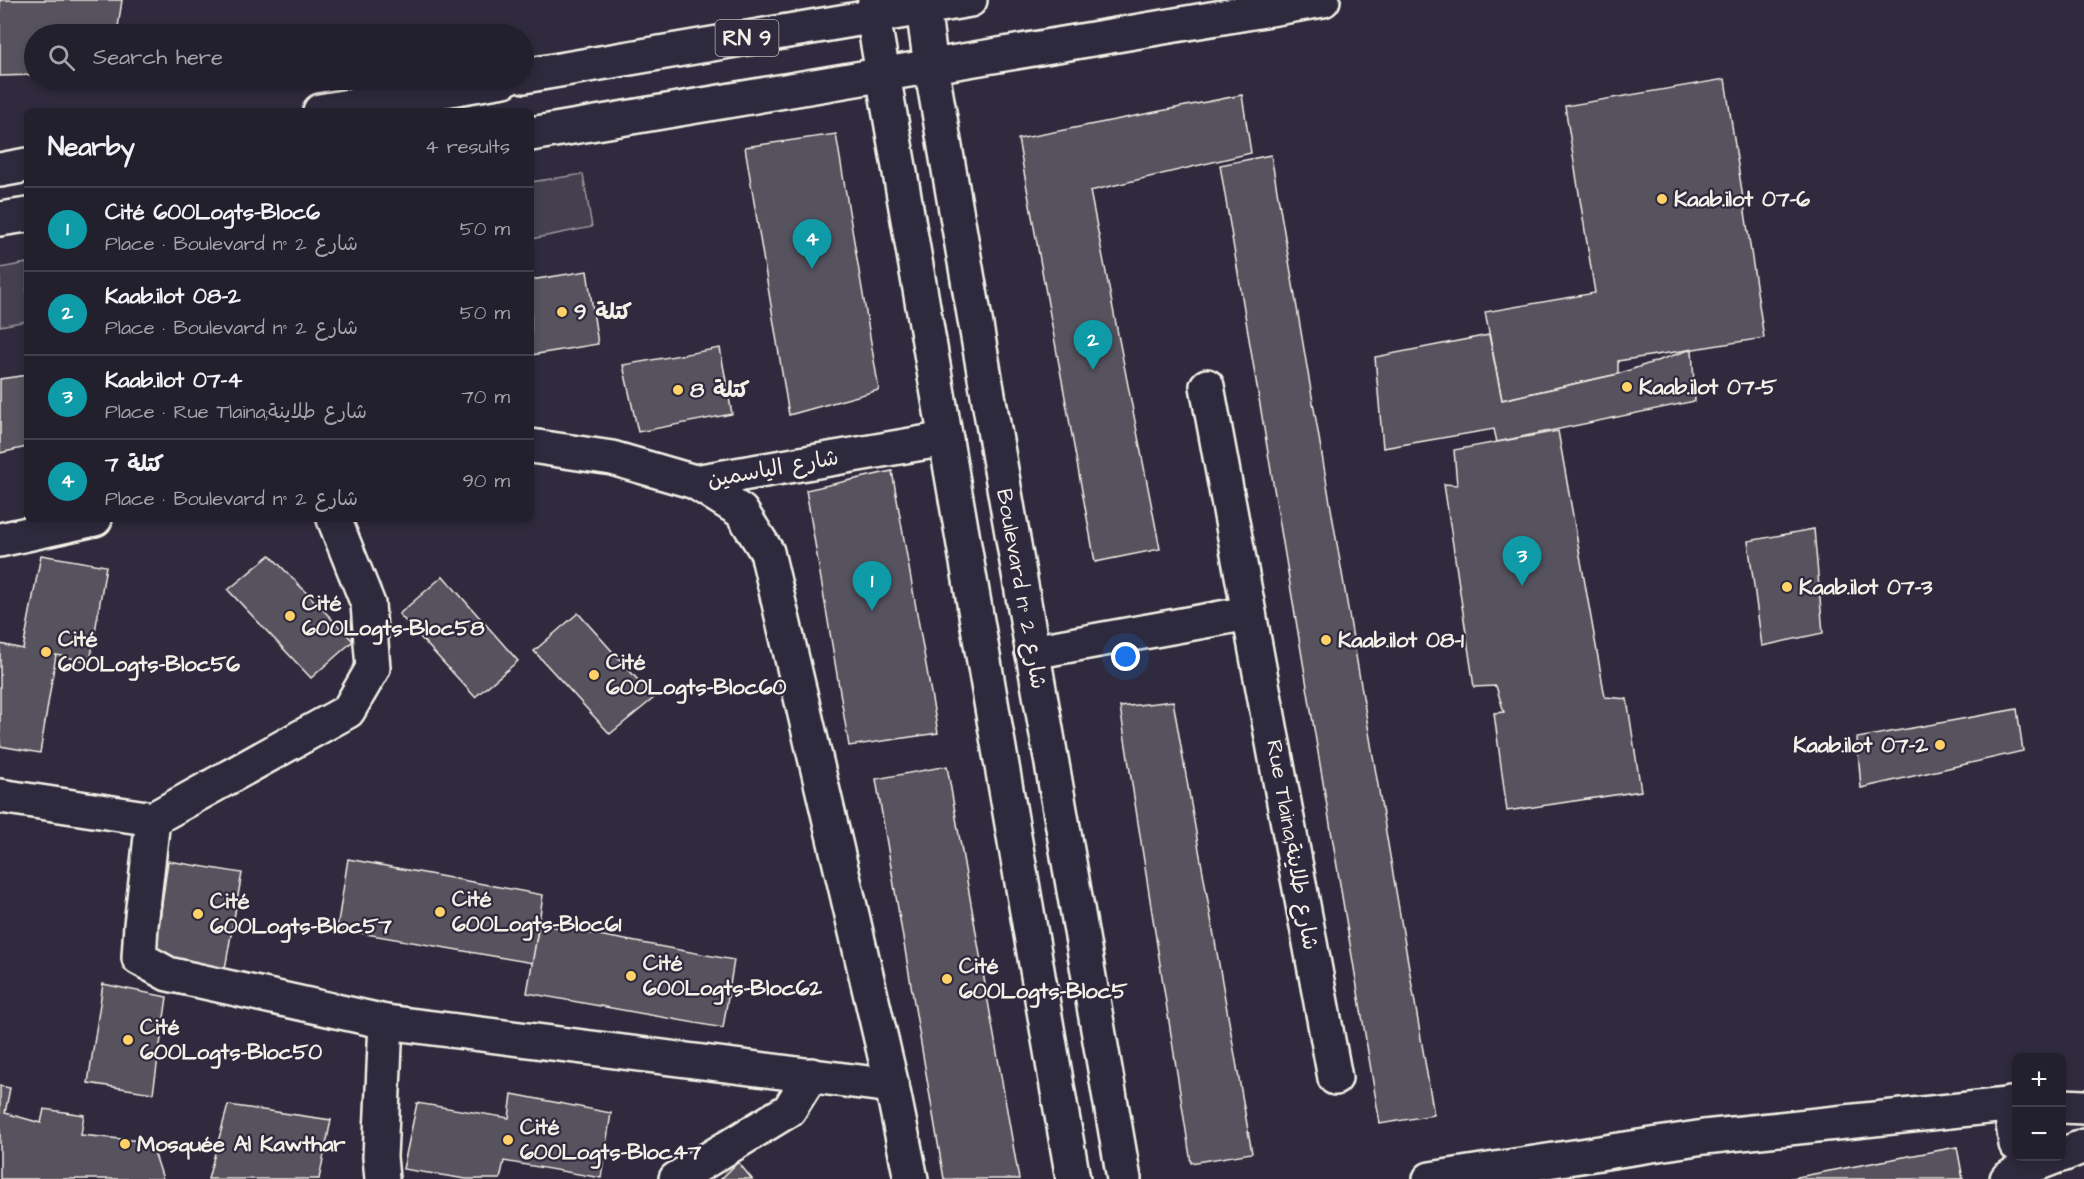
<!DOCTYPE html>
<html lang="en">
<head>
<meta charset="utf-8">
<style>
	:root { --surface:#23202e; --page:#2f2d3a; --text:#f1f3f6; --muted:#a3a3aa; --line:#403e4a; --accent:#ffd166 }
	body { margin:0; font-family:"Architects Daughter","Playpen Sans Arabic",sans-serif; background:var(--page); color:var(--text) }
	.controls { position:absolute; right:18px; bottom:18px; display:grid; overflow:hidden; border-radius:9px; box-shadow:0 3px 9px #0003 }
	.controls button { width:54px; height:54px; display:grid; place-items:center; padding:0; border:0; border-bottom:2px solid var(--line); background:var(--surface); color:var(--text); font:30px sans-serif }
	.you { position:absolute; left:1126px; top:657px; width:21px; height:21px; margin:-15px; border:4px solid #fff; border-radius:50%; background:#1a73e8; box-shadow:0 0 0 9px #1a73e833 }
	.badge { display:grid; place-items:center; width:39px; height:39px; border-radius:50%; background:var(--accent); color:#fff; font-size:20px; font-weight:700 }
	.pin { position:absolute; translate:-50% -50px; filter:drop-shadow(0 2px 3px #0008) }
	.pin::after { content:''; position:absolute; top:32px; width:21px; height:18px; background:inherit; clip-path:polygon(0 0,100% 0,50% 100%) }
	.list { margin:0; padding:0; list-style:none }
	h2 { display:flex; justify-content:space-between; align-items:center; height:78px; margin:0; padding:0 24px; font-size:26px }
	h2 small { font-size:20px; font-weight:400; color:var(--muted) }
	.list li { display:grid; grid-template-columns:39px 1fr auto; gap:18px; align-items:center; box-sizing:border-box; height:84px; padding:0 24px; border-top:2px solid var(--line) }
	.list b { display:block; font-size:22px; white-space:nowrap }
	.list p { margin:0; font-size:20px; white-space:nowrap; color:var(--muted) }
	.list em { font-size:20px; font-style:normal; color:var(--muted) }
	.icon { flex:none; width:33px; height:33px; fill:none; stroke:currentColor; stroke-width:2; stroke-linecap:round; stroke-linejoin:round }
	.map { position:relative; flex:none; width:2084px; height:1179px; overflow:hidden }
	.search { position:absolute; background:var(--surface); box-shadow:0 3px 9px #0003; left:24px; top:24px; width:510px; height:66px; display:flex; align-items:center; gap:15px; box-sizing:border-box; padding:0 21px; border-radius:33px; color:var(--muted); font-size:22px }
	.panel { position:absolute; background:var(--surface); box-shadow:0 3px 9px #0003; left:24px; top:108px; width:510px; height:414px; border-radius:9px }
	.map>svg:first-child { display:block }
	.green { fill:#454050; stroke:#9c989c; stroke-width:1.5 }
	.building { fill:#56525f; stroke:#f4f1e8; stroke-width:1.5 }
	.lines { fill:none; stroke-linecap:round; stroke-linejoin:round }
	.street-casing { stroke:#f4f1e8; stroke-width:38 }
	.secondary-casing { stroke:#f4f1e8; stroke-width:38 }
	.primary-casing { stroke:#f4f1e8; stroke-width:38 }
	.street { stroke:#2f2a3d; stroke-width:33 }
	.secondary { stroke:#2f2a3d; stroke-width:33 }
	.primary { stroke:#2f2a3d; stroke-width:33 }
	.poi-dot { fill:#ffd166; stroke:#2f2a3d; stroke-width:2 }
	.labels { text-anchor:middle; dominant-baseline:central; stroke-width:4.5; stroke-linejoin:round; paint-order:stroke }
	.shield { fill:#2f2a3d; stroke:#b9b5b5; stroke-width:1.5 }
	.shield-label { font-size:21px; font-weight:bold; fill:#f4f1e8 }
	.poi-label { font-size:22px; font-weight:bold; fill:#f4f1e8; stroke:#2f2a3d; text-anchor:start }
	.street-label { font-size:22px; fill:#f4f1e8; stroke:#2f2a3d }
</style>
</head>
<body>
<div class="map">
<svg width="2084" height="1179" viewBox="0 0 2084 1179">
	<rect width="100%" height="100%" fill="#2f2a3d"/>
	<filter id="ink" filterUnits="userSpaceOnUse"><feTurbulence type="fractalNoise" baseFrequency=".0167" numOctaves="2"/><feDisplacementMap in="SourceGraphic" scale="12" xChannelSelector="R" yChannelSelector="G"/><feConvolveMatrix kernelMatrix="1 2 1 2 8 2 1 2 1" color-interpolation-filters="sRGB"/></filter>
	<g filter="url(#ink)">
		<!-- green -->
		<g class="green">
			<polygon points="583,174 592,227 531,239 531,182"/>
			<polygon points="27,263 27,321 0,326 0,268"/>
		</g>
		<!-- building -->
		<g class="building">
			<polygon points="0,0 122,0 117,34 34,34 34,75 0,76"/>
			<polygon points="1725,79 1764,338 1618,361 1618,374 1502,400 1485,312 1595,293 1565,106"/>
			<polygon points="1242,95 1251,153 1090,191 1160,549 1095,562 1018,139"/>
			<polygon points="836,134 879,390 789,415 745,147"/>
			<polygon points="1271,155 1434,1115 1380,1124 1220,165"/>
			<polygon points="587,271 598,344 531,355 531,280"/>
			<polygon points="1489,335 1502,400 1618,374 1692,349 1695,401 1497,442 1494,429 1383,448 1375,357"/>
			<polygon points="720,348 732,414 638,432 623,365"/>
			<polygon points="27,375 27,447 0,453 0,379"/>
			<polygon points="1558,431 1605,697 1627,699 1641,791 1507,811 1494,713 1504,712 1496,686 1474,687 1444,484 1457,485 1454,450"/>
			<polygon points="892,471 938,733 849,746 806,490"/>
			<polygon points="1814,529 1823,633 1762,646 1748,541"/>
			<polygon points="41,555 106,566 90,662 56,655 40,753 0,746 0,644 23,649"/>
			<polygon points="270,555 353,641 311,678 228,590"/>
			<polygon points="443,576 518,661 475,697 399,614"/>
			<polygon points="578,613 654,698 610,734 534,651"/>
			<polygon points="1173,701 1252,1153 1191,1163 1120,707"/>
			<polygon points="2017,709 2023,751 1861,788 1857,738"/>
			<polygon points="947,766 1019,1179 944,1179 876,779"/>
			<polygon points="348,859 543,895 533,963 337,929"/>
			<polygon points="168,861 242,873 225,969 155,955"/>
			<polygon points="539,924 734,960 723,1028 527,993"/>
			<polygon points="103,984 167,997 153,1093 88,1083"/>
			<polygon points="0,1086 10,1088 5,1113 41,1123 44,1109 84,1115 81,1135 151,1142 163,1179 0,1179"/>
			<polygon points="512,1094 611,1113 601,1178 504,1161 500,1179 466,1179 403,1169 417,1103 509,1118"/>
			<polygon points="228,1105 331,1120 319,1179 208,1179"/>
			<polygon points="1957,1147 1963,1179 1787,1179"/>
			<polygon points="738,1162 752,1179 721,1179"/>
		</g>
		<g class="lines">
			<!-- street casing -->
			<g class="street-casing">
				<g id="street">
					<polyline points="1207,386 1335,1078"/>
					<polyline points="531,446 612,458 695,482 946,439"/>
					<polyline points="695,482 741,511 767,552 892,1086 911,1179"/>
					<polyline points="0,540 95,519"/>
					<polyline points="1032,652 1249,613"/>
					<polyline points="0,796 153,819 141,925 139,958 168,974 386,1022 892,1086"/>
					<polyline points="153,819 348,711 373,668 368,604 334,519"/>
					<polyline points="2010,1104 2016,1144"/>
					<polyline points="2062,1106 2084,1107"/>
					<polyline points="2062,1155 2084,1146"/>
					<polyline points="382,1179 380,1157 386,1022"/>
					<polyline points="676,1179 789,1110 811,1075"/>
					<polyline points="1430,1179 1704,1137 2016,1104"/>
					<polyline points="2007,1179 2021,1170 2057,1156"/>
				</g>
			</g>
			<!-- secondary casing -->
			<g class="secondary-casing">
				<g id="secondary">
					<polyline points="875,0 873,16 883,74 1073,1179"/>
					<polyline points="917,0 923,8 931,66 1124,1179"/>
				</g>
			</g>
			<!-- primary casing -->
			<g class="primary-casing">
				<g id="primary">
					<polyline points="524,76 970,0"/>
					<polyline points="320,111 504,80"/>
					<polyline points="531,134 1323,0"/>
					<polyline points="0,170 27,165"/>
					<polyline points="0,219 27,215"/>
				</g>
			</g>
			<!-- street -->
			<use href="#street" class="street"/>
			<!-- secondary -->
			<use href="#secondary" class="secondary"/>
			<!-- primary -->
			<use href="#primary" class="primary"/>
		</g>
	</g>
	<!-- markers -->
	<g class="poi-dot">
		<circle cx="1662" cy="199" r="6"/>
		<circle cx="562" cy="312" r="6"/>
		<circle cx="1627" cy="387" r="6"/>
		<circle cx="678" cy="390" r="6"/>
		<circle cx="1787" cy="587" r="6"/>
		<circle cx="290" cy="616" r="6"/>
		<circle cx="1326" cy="640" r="6"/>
		<circle cx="46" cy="652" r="6"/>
		<circle cx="594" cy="675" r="6"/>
		<circle cx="1940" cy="745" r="6"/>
		<circle cx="440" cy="912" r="6"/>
		<circle cx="198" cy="914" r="6"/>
		<circle cx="631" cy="976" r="6"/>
		<circle cx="947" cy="979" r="6"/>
		<circle cx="128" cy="1040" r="6"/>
		<circle cx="508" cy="1140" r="6"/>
		<circle cx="125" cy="1144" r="6"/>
	</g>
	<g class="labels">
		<!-- shield labels -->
		<rect class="shield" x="715.5" y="20" width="63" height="36" rx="4.5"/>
		<g class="shield-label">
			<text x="747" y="38">RN 9</text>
		</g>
		<!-- poi labels -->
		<g class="poi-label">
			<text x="1674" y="199">Kaab.ilot 07-6</text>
			<text x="574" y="312">كتلة 9</text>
			<text x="1639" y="387">Kaab.ilot 07-5</text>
			<text x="690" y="390">كتلة 8</text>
			<text x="1799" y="587">Kaab.ilot 07-3</text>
			<text x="302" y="603">Cité<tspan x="302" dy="25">600Logts-Bloc58</tspan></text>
			<text x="58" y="639">Cité<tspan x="58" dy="25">600Logts-Bloc56</tspan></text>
			<text x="1338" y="640">Kaab.ilot 08-1</text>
			<text x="606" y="662">Cité<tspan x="606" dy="25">600Logts-Bloc60</tspan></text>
			<text x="1928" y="745" text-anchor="end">Kaab.ilot 07-2</text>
			<text x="452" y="899">Cité<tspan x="452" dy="25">600Logts-Bloc61</tspan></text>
			<text x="210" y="901">Cité<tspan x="210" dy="25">600Logts-Bloc57</tspan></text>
			<text x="643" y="963">Cité<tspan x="643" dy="25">600Logts-Bloc62</tspan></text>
			<text x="959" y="966">Cité<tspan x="959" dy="25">600Logts-Bloc5</tspan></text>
			<text x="140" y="1027">Cité<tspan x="140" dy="25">600Logts-Bloc50</tspan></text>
			<text x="520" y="1127">Cité<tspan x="520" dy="25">600Logts-Bloc47</tspan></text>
			<text x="137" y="1144">Mosquée Al Kawthar</text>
		</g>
		<!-- street labels -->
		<g class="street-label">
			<text transform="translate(773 469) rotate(-10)">شارع الياسمين</text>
			<text transform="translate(1021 589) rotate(80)">Boulevard n° شارع 2</text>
			<text transform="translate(1292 845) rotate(80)">Rue Tlaina;شارع طلاينة</text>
		</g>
	</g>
</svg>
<div class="controls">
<button>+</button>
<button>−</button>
</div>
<div class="you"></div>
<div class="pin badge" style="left:872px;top:611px;background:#0f9aa8">1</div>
<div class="pin badge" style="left:1093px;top:370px;background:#0f9aa8">2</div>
<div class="pin badge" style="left:1522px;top:586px;background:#0f9aa8">3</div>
<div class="pin badge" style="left:812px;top:269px;background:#0f9aa8">4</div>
<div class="search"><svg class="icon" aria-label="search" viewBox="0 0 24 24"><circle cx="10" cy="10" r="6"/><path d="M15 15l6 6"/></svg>Search here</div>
<section class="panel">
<h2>Nearby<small>4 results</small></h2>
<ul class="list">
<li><span class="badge" style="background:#0f9aa8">1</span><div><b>Cité 600Logts-Bloc6</b><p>Place · Boulevard n° شارع 2</p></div><em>50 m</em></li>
<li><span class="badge" style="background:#0f9aa8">2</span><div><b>Kaab.ilot 08-2</b><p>Place · Boulevard n° شارع 2</p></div><em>50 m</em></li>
<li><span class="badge" style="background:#0f9aa8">3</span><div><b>Kaab.ilot 07-4</b><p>Place · Rue Tlaina;شارع طلاينة</p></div><em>70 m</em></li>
<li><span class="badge" style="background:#0f9aa8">4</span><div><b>كتلة 7</b><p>Place · Boulevard n° شارع 2</p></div><em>90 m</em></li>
</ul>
</section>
</div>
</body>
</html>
